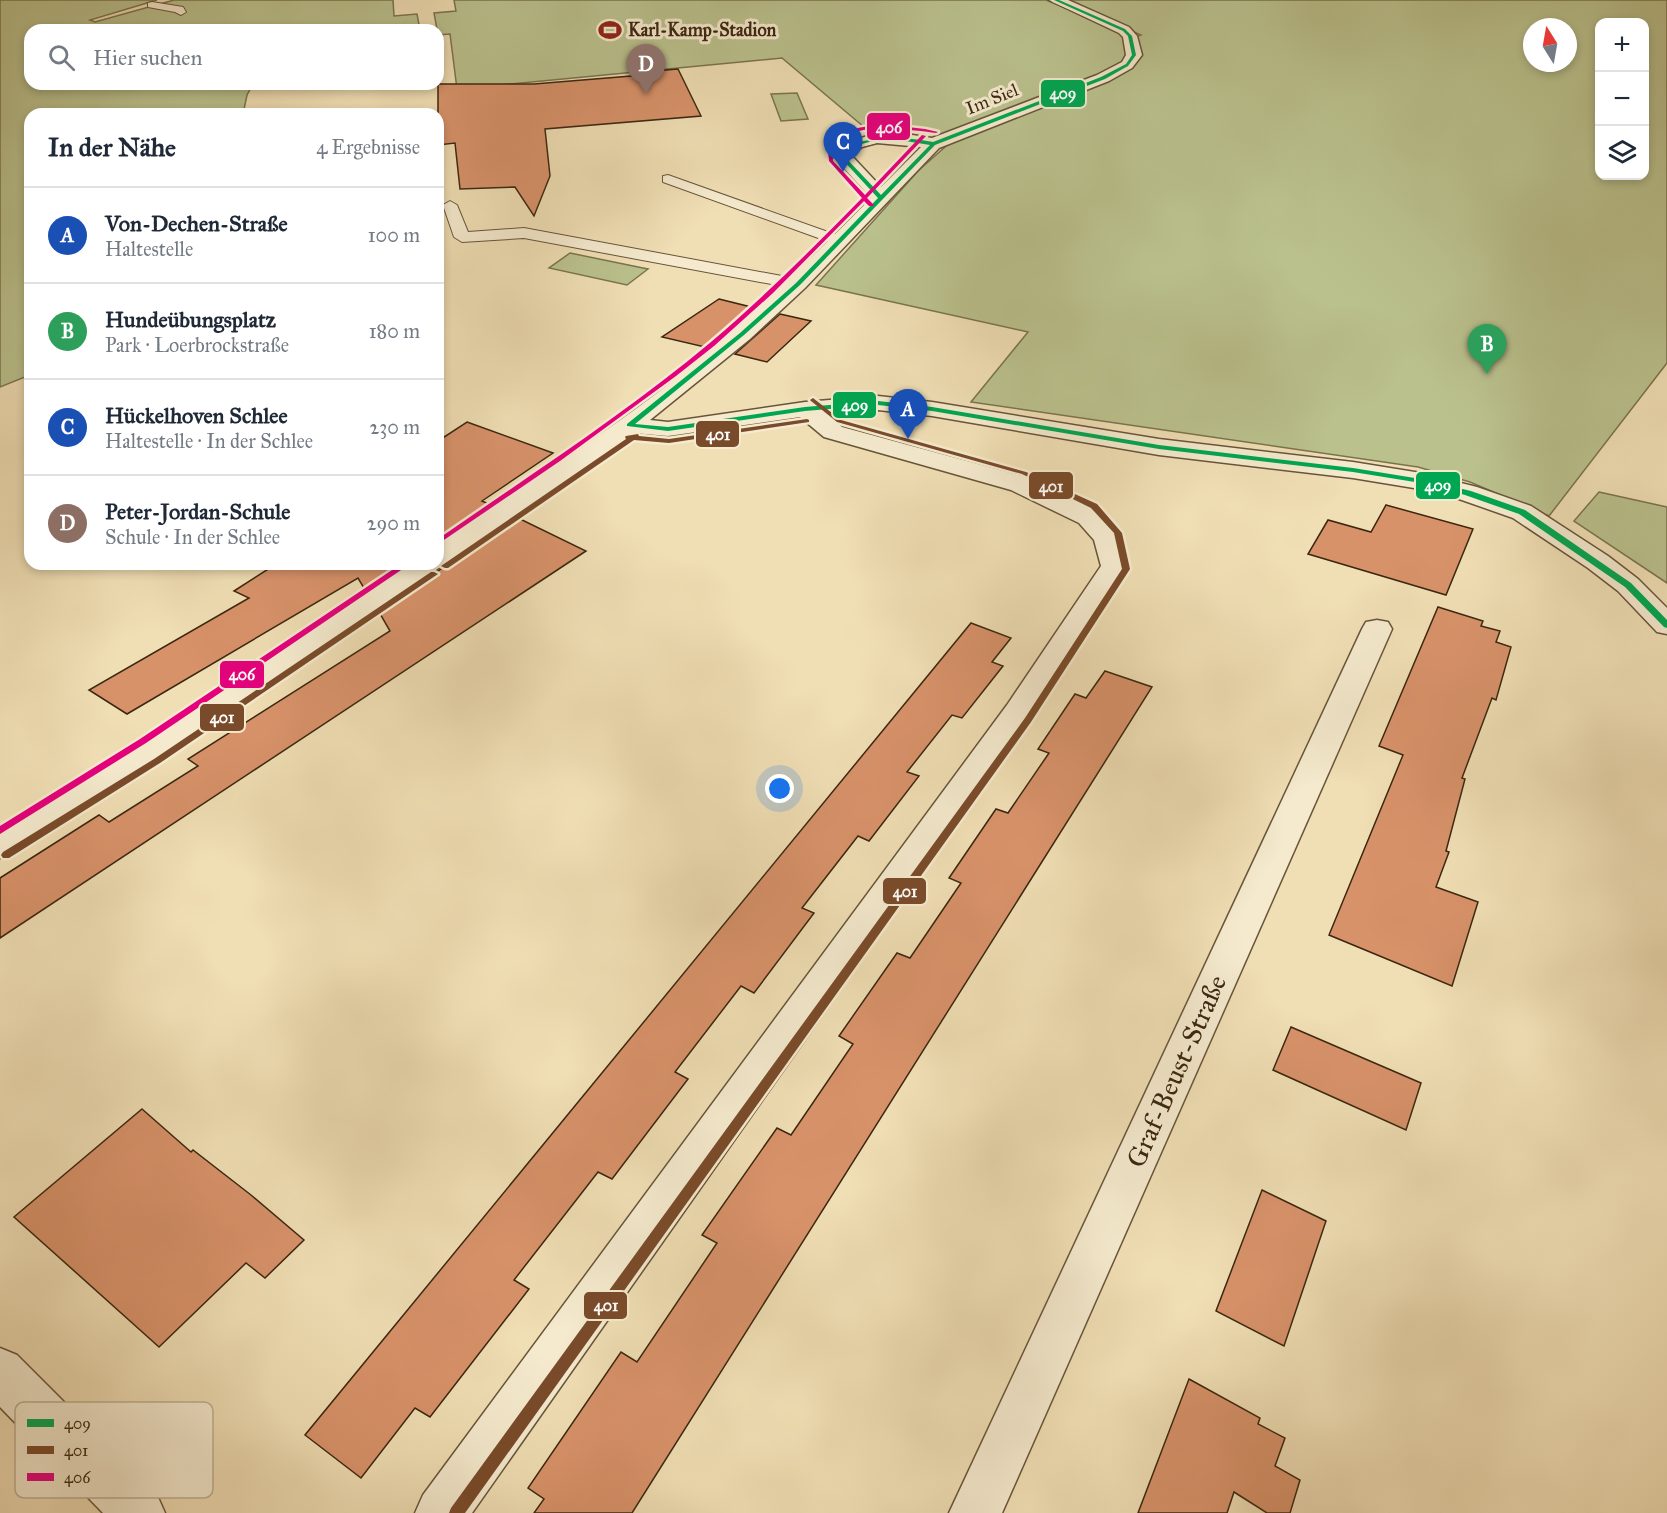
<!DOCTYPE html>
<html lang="de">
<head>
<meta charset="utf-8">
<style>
	:root { --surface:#fff; --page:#f6f6f7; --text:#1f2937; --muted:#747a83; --line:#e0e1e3; --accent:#0b8043 }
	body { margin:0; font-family:"IM FELL Great Primer",serif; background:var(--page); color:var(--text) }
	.controls { position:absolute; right:18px; top:18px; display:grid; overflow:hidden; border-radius:12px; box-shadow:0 3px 9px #0003 }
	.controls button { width:54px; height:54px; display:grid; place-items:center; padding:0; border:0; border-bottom:2px solid var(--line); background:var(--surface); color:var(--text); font:30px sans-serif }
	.compass { position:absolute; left:1523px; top:18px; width:54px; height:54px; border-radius:50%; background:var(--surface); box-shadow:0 3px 9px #0003; rotate:349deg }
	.you { position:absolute; left:780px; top:789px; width:21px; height:21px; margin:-15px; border:4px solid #fff; border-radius:50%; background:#1a73e8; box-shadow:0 0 0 9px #1a73e833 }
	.badge { display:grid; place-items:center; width:39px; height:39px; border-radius:50%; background:var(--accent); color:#fff; font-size:20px; font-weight:700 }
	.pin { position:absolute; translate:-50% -50px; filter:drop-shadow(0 2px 3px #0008) }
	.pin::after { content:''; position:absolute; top:32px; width:21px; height:18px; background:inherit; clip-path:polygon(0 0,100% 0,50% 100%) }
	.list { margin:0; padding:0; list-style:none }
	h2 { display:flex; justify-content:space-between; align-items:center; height:78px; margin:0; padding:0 24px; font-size:26px }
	h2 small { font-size:20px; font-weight:400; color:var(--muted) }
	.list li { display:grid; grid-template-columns:39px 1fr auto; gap:18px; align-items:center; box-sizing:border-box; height:96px; padding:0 24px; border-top:2px solid var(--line) }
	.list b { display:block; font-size:22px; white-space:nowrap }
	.list p { margin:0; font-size:20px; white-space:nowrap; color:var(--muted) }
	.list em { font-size:20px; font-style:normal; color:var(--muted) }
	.icon { flex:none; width:33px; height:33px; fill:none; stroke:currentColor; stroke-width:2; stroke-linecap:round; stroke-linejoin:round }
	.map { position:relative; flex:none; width:1667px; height:1513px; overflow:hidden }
	.search { position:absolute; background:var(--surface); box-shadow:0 3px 9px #0003; left:24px; top:24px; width:420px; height:66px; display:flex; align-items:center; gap:15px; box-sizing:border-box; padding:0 21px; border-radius:18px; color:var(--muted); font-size:22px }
	.panel { position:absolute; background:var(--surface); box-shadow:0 3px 9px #0003; left:24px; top:108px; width:420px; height:462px; border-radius:18px }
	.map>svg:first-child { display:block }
	.green { fill:#bac18d; stroke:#7a744e; stroke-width:1.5; fill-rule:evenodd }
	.building { fill:#d8926a; stroke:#3a2710; stroke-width:1.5 }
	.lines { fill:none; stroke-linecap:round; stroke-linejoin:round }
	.service-casing { stroke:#685539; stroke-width:2 }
	.minor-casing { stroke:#685539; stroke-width:3 }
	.service { fill:#f5eace; fill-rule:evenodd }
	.minor { fill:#f5eace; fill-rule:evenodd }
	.bus-1-casing { stroke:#f5eace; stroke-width:5 }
	.bus-2-casing { stroke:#f5eace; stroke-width:5 }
	.bus-3-casing { stroke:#f5eace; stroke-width:5 }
	.bus-1 { fill:#00a651; fill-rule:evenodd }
	.bus-2 { fill:#7a4b2a; fill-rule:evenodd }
	.bus-3 { fill:#e5007d; fill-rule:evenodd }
	.labels { text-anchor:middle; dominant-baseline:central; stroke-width:6; stroke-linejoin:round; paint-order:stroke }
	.far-poi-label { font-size:18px; font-weight:bold; fill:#3a2710; stroke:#f5eace; text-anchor:start }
	.far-street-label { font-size:18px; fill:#3a2710; stroke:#f5eace }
	.near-street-label { font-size:27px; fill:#3a2710; stroke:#f5eace }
	.key { fill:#f5eace; stroke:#bdb095; stroke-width:1.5 }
	.key-label { font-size:16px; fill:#3a2710 }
	.line-badge { stroke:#f5eace; stroke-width:2 }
	.badge-label { font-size:16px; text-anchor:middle; font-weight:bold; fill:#fff }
</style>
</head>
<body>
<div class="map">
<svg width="1667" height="1513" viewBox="0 0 1667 1513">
	<rect width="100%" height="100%" fill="#f0deb4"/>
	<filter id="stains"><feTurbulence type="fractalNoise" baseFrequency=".00333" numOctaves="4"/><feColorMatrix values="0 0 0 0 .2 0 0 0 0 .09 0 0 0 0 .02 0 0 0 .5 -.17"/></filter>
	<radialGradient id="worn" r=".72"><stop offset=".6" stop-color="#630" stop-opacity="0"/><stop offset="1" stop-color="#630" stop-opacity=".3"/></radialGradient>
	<!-- green -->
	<g class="green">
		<polygon points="0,0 157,0 90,20 95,22 174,0 393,0 394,16 417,14 420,30 30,30 30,84 253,84 247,95 243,114 30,114 30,375 0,387"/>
		<path d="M 454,0 L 1046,0 L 1136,37 L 1141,35 L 1059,0 L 1667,0 L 1667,363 L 1549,516 L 1470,482 L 1418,467 L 971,402 L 1028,332 L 816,285 L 919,170 L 954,139 L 919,129 L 864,127 L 782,58 L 457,89 L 450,34 L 438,35 L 434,13 L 456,11 ZM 1600,22 L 1644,22 L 1644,176 L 1600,176 ZM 1532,27 L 1568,27 L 1568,63 L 1532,63 Z"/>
		<polygon points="797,93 808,119 781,121 771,94"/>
		<polygon points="570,253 643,268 648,269 627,285 549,268"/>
		<polygon points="1599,492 1667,507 1667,583 1574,521"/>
	</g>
	<!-- building -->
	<g class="building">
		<polygon points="678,69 701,116 545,129 550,176 534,216 515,187 460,189 455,143 438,145 438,84 534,84 643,75 642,72"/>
		<polygon points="719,299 755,308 709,348 662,337"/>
		<polygon points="780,314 811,321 767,362 735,354"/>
		<polygon points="467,422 553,453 482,501 491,505 438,540 438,441"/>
		<polygon points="1386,505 1473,529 1446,595 1308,554 1328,520 1371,532"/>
		<polygon points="516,517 586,551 0,938 0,878 99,815 109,822 198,766 188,759 390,631 379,612"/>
		<polygon points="276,564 404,564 365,590 358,578 127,714 89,690 249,598 234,591"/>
		<polygon points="1438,607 1483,621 1481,626 1500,631 1496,642 1511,647 1496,700 1492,698 1462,778 1465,779 1446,851 1449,852 1436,887 1478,902 1452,986 1329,935 1403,755 1379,746"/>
		<polygon points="971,623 1011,638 992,662 1003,666 962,718 952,715 907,772 919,776 869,841 858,836 802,908 814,913 754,993 741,986 675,1072 688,1079 612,1179 598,1172 514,1280 529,1289 430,1417 415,1408 361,1478 305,1435"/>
		<polygon points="1105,671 1152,687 632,1513 534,1513 544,1499 528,1488 621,1352 637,1362 717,1243 702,1235 777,1128 791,1135 853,1044 839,1036 897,953 910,958 961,883 949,878 996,809 1008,813 1049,753 1038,749 1075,694 1086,698"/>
		<polygon points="1291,1027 1421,1083 1406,1130 1273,1070"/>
		<polygon points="142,1109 191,1152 193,1150 251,1195 304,1240 265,1278 246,1263 159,1347 14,1217"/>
		<polygon points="1262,1190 1326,1221 1284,1346 1216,1311"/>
		<polygon points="1189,1379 1260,1418 1258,1424 1285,1438 1275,1466 1300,1480 1290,1513 1267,1513 1234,1492 1227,1513 1138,1513"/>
	</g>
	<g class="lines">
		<!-- service casing -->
		<g class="service-casing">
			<g id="service">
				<polygon points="152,2 183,7 186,12 181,15 175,12 148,7 148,3"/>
				<polygon points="668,175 845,238 848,241 845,244 835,244 663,182 663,176"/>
				<polygon points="450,201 457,205 468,232 524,228 798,279 806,284 798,289 524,238 462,242 454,237 443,205"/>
			</g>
		</g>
		<!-- minor casing -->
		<g class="minor-casing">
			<g id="minor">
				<path d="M 1049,0 L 1068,0 L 1129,27 L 1137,36 L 1142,55 L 1132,68 L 1109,81 L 939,148 L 805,288 L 750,339 L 650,420 L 668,422 L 805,402 L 878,396 L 932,402 L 1159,439 L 1353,462 L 1421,473 L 1477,487 L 1531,506 L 1608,556 L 1638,579 L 1667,608 L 1667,634 L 1657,632 L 1618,591 L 1588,568 L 1513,518 L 1459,499 L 1420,489 L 1353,478 L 1159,455 L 932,416 L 878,410 L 827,414 L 842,427 L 1029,478 L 1099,511 L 1121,539 L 1129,566 L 1029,721 L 472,1513 L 415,1513 L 423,1495 L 1007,705 L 1101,566 L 1094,540 L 1079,523 L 1011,490 L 824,437 L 800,417 L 668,436 L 634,433 L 162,759 L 12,854 L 0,858 L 0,828 L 138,743 L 408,564 L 438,564 L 438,543 C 498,503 560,463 619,421 C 711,356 792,278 871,198 L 833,156 L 839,145 L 877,133 L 899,133 L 932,138 L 1097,75 L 1122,62 L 1126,55 L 1123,37 L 1119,33 ZM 877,143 L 921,147 L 881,187 L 851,155 L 862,147 Z"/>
				<polygon points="1377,620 1388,622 1392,629 1002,1513 949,1513 1362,629 1366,622"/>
				<polygon points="0,1348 17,1355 157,1495 165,1513 103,1513 0,1407"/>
			</g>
		</g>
		<!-- service -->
		<use href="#service" class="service"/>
		<!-- minor -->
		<use href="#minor" class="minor"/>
		<!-- bus-1 casing -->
		<g class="bus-1-casing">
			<path id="bus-1" d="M 1054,0 L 1059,0 L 1125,29 L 1132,36 L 1136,55 L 1128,66 L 1105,79 L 935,145 L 800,285 L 744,335 L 635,424 L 668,427 L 805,407 L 878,401 L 932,407 L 1159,445 L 1353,468 L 1421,479 L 1471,491 L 1525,510 L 1631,583 L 1667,620 L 1667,628 L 1664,627 L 1625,587 L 1519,514 L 1465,495 L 1421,483 L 1353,472 L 1159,449 L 932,411 L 878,405 L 805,411 L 668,431 L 627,426 L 627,424 L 740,333 L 796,283 L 878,198 L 840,157 L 843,148 C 873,135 901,136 933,142 L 1101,77 L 1126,64 L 1132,55 L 1128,36 L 1123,31 ZM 877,140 L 899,140 L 930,145 L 881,195 L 844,156 L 847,150 L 858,145 Z"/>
		</g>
		<!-- bus-2 casing -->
		<g class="bus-2-casing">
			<g id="bus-2">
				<polygon points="813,398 841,420 1026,472 1097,504 1122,533 1130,569 1031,722 465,1513 449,1513 451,1508 1025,718 1122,569 1114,533 1091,508 1022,474 837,422 811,401 810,400"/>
				<polygon points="807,419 809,420 809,422 669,443 634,440 448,568 445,568 441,566 626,439 625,437 626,436 638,434 639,436 669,439"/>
				<polygon points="431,572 434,572 438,574 160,763 9,858 3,858 1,855 3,852 154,759"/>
			</g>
		</g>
		<!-- bus-3 casing -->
		<g class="bus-3-casing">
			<g id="bus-3">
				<path d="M 890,125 L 925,129 L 938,132 L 936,133 C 915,130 843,120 834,147 C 832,150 833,157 833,161 L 865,195 L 922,135 L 926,136 L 867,198 L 874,205 L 873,206 L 869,206 L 864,201 L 773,293 L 714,346 L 676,376 L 560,461 L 438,544 L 438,539 C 530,475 625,414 711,342 C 764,297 813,248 862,198 L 829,161 C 829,157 827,150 829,146 C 836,126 873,126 890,125 Z"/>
				<polygon points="401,564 410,564 146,743 0,834 0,826 140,739"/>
			</g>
		</g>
		<!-- bus-1 -->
		<use href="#bus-1" class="bus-1"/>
		<!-- bus-2 -->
		<use href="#bus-2" class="bus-2"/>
		<!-- bus-3 -->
		<use href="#bus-3" class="bus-3"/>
	</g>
	<!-- icons -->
	<defs>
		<g id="stadium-bare" transform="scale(1.8)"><path d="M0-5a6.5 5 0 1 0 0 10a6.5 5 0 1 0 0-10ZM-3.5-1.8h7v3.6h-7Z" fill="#8f2418" stroke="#f5eace" stroke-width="2.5" paint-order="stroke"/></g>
	</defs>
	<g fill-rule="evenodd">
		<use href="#stadium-bare" x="610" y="30"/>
	</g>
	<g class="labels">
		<!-- far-poi labels -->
		<g class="far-poi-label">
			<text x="628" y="30">Karl-Kamp-Stadion</text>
		</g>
		<!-- far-street labels -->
		<g class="far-street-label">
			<text transform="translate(992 99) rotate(-22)">Im Siel</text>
		</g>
		<!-- near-street labels -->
		<g class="near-street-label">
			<text transform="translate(1176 1071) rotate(-66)">Graf-Beust-Straße</text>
		</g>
	</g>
	<!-- legend -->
	<rect x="15" y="1402" width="198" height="96" rx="9" class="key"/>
	<rect x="27" y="1419" width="27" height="8" fill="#00a651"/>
	<rect x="27" y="1446" width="27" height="8" fill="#7a4b2a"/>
	<rect x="27" y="1473" width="27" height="8" fill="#e5007d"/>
	<g class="key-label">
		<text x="64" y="1429">409</text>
		<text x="64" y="1456">401</text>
		<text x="64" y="1483">406</text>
	</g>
	<g class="line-badge">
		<rect x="1040" y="79" width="46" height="29" rx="6" fill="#00a651"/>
		<rect x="866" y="112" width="45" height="29" rx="6" fill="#e5007d"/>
		<rect x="832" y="391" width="45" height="28" rx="6" fill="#00a651"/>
		<rect x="695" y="420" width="45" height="28" rx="6" fill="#7a4b2a"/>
		<rect x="1415" y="471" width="46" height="29" rx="6" fill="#00a651"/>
		<rect x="1028" y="471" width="46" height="29" rx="6" fill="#7a4b2a"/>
		<rect x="219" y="660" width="46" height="29" rx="6" fill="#e5007d"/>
		<rect x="199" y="703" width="46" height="29" rx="6" fill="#7a4b2a"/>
		<rect x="882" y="877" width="45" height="28" rx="6" fill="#7a4b2a"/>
		<rect x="583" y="1291" width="45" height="29" rx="6" fill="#7a4b2a"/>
	</g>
	<g class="badge-label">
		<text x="1063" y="99">409</text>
		<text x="889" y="133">406</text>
		<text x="855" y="411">409</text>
		<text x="718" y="440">401</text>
		<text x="1438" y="491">409</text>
		<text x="1051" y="492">401</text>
		<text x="242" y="680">406</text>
		<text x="222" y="723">401</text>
		<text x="905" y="897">401</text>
		<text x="606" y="1311">401</text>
	</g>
	<rect width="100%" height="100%" filter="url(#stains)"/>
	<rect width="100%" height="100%" fill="url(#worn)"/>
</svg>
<div class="controls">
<button>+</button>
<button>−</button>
<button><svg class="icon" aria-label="layers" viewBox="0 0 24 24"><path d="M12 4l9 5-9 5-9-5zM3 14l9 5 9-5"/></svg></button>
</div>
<svg class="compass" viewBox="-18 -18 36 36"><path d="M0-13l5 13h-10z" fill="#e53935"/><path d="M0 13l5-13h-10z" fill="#747a83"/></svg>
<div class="you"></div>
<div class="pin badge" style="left:908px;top:439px;background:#1a4fb4">A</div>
<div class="pin badge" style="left:1487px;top:374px;background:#2e9e5b">B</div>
<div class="pin badge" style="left:843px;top:172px;background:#1a4fb4">C</div>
<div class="pin badge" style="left:646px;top:94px;background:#8d6e63">D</div>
<div class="search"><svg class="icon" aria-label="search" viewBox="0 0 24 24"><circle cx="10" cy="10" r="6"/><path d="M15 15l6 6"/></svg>Hier suchen</div>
<section class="panel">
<h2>In der Nähe<small>4 Ergebnisse</small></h2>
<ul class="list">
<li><span class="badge" style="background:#1a4fb4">A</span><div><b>Von-Dechen-Straße</b><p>Haltestelle</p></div><em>100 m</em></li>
<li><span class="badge" style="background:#2e9e5b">B</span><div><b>Hundeübungsplatz</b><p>Park · Loerbrockstraße</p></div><em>180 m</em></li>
<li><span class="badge" style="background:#1a4fb4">C</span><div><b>Hückelhoven Schlee</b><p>Haltestelle · In der Schlee</p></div><em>230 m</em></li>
<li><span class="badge" style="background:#8d6e63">D</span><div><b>Peter-Jordan-Schule</b><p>Schule · In der Schlee</p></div><em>290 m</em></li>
</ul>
</section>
</div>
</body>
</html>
